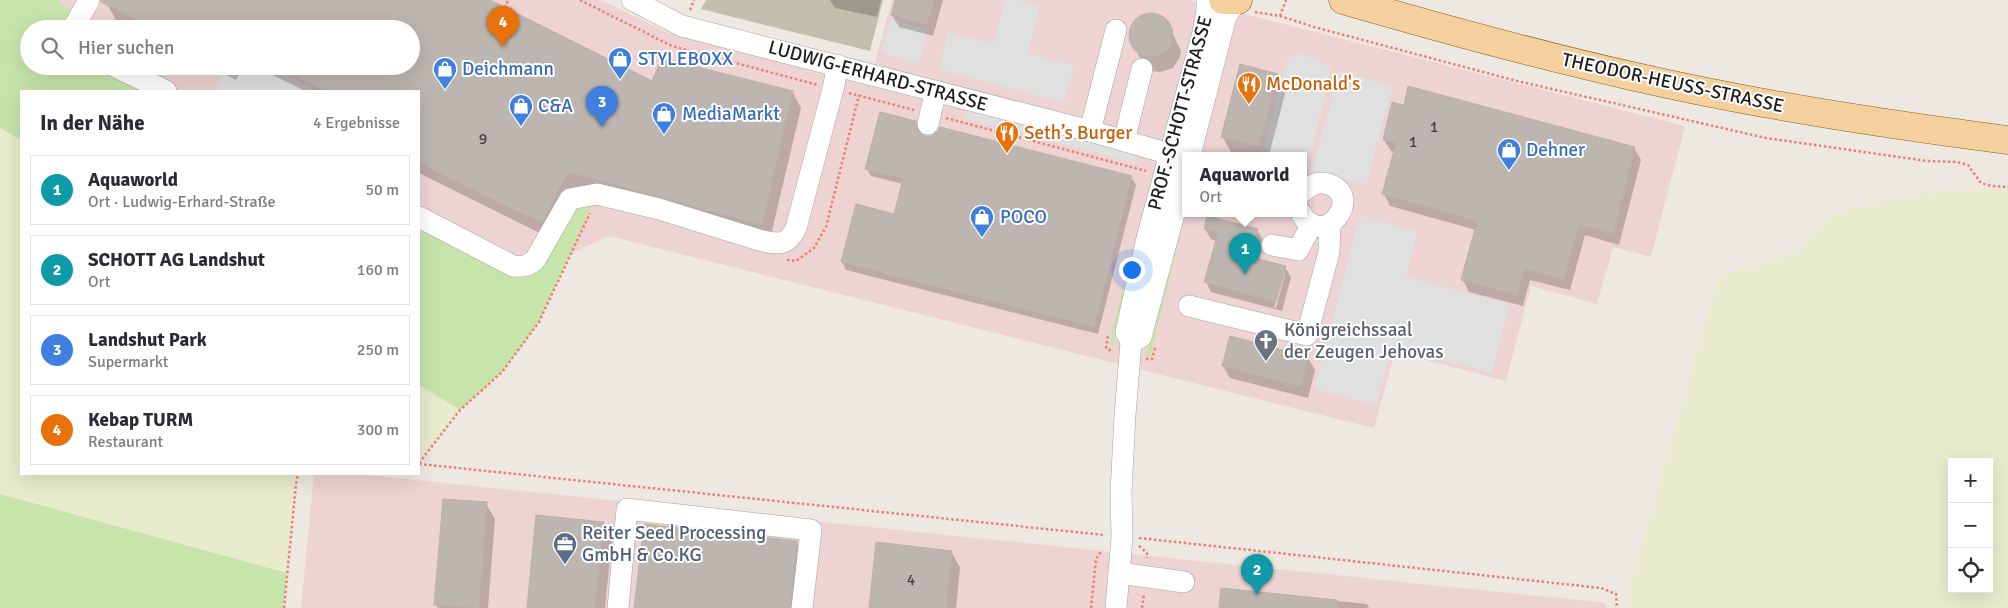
<!DOCTYPE html>
<html lang="de">
<head>
<meta charset="utf-8">
<style>
	:root { --surface:#fff; --page:#f7f7f7; --text:#2b2b33; --muted:#7c7c81; --line:#e1e1e2; --accent:#ea580c }
	body { margin:0; font-family:Signika,sans-serif; background:var(--page); color:var(--text) }
	.controls { position:absolute; right:15px; bottom:15px; display:grid; overflow:hidden; border-radius:0px; box-shadow:0 5px 20px #0002 }
	.controls button { width:45px; height:45px; display:grid; place-items:center; padding:0; border:0; border-bottom:1px solid var(--line); background:var(--surface); color:var(--text); font:25px sans-serif }
	.you { position:absolute; left:1131px; top:269px; width:18px; height:18px; margin:-12px; border:4px solid #fff; border-radius:50%; background:#1a73e8; box-shadow:0 0 0 8px #1a73e833 }
	.badge { display:grid; place-items:center; width:32px; height:32px; border-radius:50%; background:var(--accent); color:#fff; font-size:16px; font-weight:700 }
	.pin { position:absolute; translate:-50% -41px; filter:drop-shadow(0 1px 2px #0008) }
	.pin::after { content:''; position:absolute; top:26px; width:18px; height:15px; background:inherit; clip-path:polygon(0 0,100% 0,50% 100%) }
	.popup { position:absolute; left:1182px; top:152px; width:125px; height:65px; box-sizing:border-box; display:grid; place-content:center; border-radius:0px; background:var(--surface); filter:drop-shadow(0 1px 4px #0005); font-size:16px; white-space:nowrap; color:var(--muted) }
	.popup b { font-size:19px; color:var(--text) }
	.popup::after { content:''; position:absolute; left:50%; top:100%; margin-left:-10px; border:10px solid transparent; border-top-color:var(--surface) }
	.list { margin:0; padding:0; list-style:none }
	h2 { display:flex; justify-content:space-between; align-items:center; height:65px; margin:0; padding:0 20px; font-size:21px }
	h2 small { font-size:16px; font-weight:400; color:var(--muted) }
	.list li { display:grid; grid-template-columns:32px 1fr auto; gap:15px; align-items:center; box-sizing:border-box; height:70px; margin:0 10px 10px; padding:0 10px; border:1px solid var(--line); border-radius:0px }
	.list b { display:block; font-size:19px; white-space:nowrap }
	.list p { margin:0; font-size:16px; white-space:nowrap; color:var(--muted) }
	.list em { font-size:16px; font-style:normal; color:var(--muted) }
	.icon { flex:none; width:28px; height:28px; fill:none; stroke:currentColor; stroke-width:2; stroke-linecap:round; stroke-linejoin:round }
	.map { position:relative; flex:none; width:2008px; height:608px; overflow:hidden }
	.search { position:absolute; background:var(--surface); box-shadow:0 5px 20px #0002; left:20px; top:20px; width:400px; height:55px; display:flex; align-items:center; gap:12px; box-sizing:border-box; padding:0 18px; border-radius:28px; color:var(--muted); font-size:19px }
	.panel { position:absolute; background:var(--surface); box-shadow:0 5px 20px #0002; left:20px; top:90px; width:400px; height:385px; border-radius:0px }
	.map>svg:first-child { display:block }
	.commercial { fill:#edd3d2; fill-rule:evenodd }
	.construction { fill:#c1c0ae }
	.farmland { fill:#e9ebce; fill-rule:evenodd }
	.grass { fill:#c7e4ab }
	.parking { fill:#e0e0e0 }
	.shadow { fill:#0003; fill-rule:evenodd }
	.building { fill:#bdb5af; stroke:#bdb0a6 }
	.lines { fill:none; stroke-linecap:round; stroke-linejoin:round }
	.minor-casing { stroke:#a3a3a3; stroke-width:22 }
	.major-casing { stroke:#8a5f0a; stroke-width:29 }
	.path { stroke:#f07d70; stroke-width:2.5; stroke-dasharray:2.5 2.5; stroke-linecap:butt }
	.minor { stroke:#fff; stroke-width:21 }
	.major { stroke:#f5d09f; stroke-width:28 }
	.labels { text-anchor:middle; dominant-baseline:central; stroke-width:4; stroke-linejoin:round; paint-order:stroke }
	.number-label { font-size:16px; fill:#444241 }
	.shop-label { font-size:19px; fill:#366cbe; stroke:#fff; text-anchor:start }
	.street-label { font-size:19px; fill:#1c1c1c; stroke:#fff }
	.food-label { font-size:19px; fill:#c56008; stroke:#fff; text-anchor:start }
	.worship-label { font-size:19px; fill:#5b616d; stroke:#fff; text-anchor:start }
	.service-label { font-size:19px; fill:#4e5e75; stroke:#fff; text-anchor:start }
</style>
</head>
<body>
<div class="map">
<svg width="2008" height="608" viewBox="0 0 2008 608">
	<rect width="100%" height="100%" fill="#ede9e2"/>
	<!-- commercial -->
	<g class="commercial">
		<path d="M 40,0 L 601,0 L 668,33 L 869,84 L 892,0 L 1189,0 L 1685,126 L 1651,257 L 1613,247 L 1597,304 L 1531,286 L 1506,381 L 1395,352 L 1374,428 L 609,236 L 511,281 L 419,234 L 419,91 L 144,91 L 96,66 L 411,66 L 411,29 L 52,29 ZM 1186,155 L 1304,155 L 1304,213 L 1186,213 Z"/>
		<polygon points="314,474 357,474 1606,603 1606,608 301,608"/>
	</g>
	<!-- construction -->
	<polygon class="construction" points="706,0 883,0 870,51 701,9"/>
	<!-- farmland -->
	<g class="farmland">
		<polygon points="0,128 21,140 21,474 298,474 296,484 287,573 0,494"/>
		<path d="M 1991,189 L 2008,190 L 2008,608 L 1628,608 L 1631,581 L 1718,277 L 1800,251 L 1814,231 L 1832,216 L 1885,200 L 1944,191 ZM 1952,462 L 1989,462 L 1989,589 L 1952,589 Z"/>
		<polygon points="419,385 460,410 419,463"/>
	</g>
	<!-- grass -->
	<g class="grass">
		<polygon points="0,0 59,0 58,2 72,11 75,29 29,29 29,66 114,66 147,91 21,91 21,140 0,128"/>
		<polygon points="1158,177 1152,191 1116,332 1113,347 1110,346 1112,332 1150,184"/>
		<polygon points="1186,187 1186,213 1150,356 1146,356 1185,200"/>
		<polygon points="597,194 539,322 502,372 460,410 419,385 419,232 422,234 440,228 520,267 570,199"/>
		<polygon points="0,494 287,573 283,608 0,608"/>
	</g>
	<!-- parking -->
	<g class="parking">
		<polygon points="1005,0 1018,0 1040,6 1028,53 1074,65 1064,103 939,69 948,32 993,44"/>
		<polygon points="891,19 928,30 918,64 881,53"/>
		<polygon points="1300,54 1317,59 1331,69 1308,165 1304,163 1304,155 1274,155 1262,152 1286,62 1293,55"/>
		<polygon points="236,66 265,66 316,91 221,91 215,88 225,68 233,72"/>
		<polygon points="1339,71 1393,86 1366,185 1312,171"/>
		<polygon points="966,109 1137,153 1135,163 963,118"/>
		<polygon points="1360,216 1418,231 1406,277 1510,304 1492,373 1392,347 1376,406 1314,389"/>
	</g>
	<!-- shadow -->
	<g class="shadow">
		<polygon points="109,0 488,0 653,82 793,93 801,108 770,239 577,187 550,238 419,173 419,91 305,91 254,66 411,66 411,29 134,29 116,20 107,4"/>
		<polygon points="830,0 881,0 877,17 835,8"/>
		<polygon points="896,0 943,0 933,36 899,27 892,15"/>
		<polygon points="1155,15 1167,22 1181,51 1180,57 1173,68 1160,72 1153,71 1143,63 1134,47 1130,33 1132,27 1142,17"/>
		<polygon points="209,66 243,66 236,80"/>
		<polygon points="1277,75 1286,90 1269,155 1245,155 1231,152 1222,136"/>
		<polygon points="915,122 920,130 920,135 924,137 1131,177 1136,185 1098,334 846,270 842,262 895,216 903,184 871,176 867,169"/>
		<polygon points="1384,140 1634,148 1641,160 1619,245 1585,235 1570,290 1530,280 1523,306 1469,292 1463,280 1476,230 1390,206 1384,194 1395,152 1391,151"/>
		<path d="M 1205,229 L 1257,230 L 1263,240 L 1258,260 L 1285,267 L 1291,277 L 1282,311 L 1211,292 L 1206,282 L 1217,241 L 1211,239 ZM 1283,274 L 1285,274 L 1276,308 L 1274,308 Z"/>
		<polygon points="1308,358 1315,370 1308,398 1230,378 1223,366"/>
		<polygon points="486,504 495,519 488,608 438,608 436,605"/>
		<polygon points="603,523 612,538 605,608 528,608"/>
		<polygon points="796,542 805,557 799,608 636,608"/>
		<polygon points="952,553 960,568 956,608 870,608"/>
		<polygon points="1222,589 1367,604 1369,608 1220,608"/>
	</g>
	<!-- building -->
	<g class="building">
		<polygon points="101,0 490,0 652,81 662,58 793,91 762,225 568,172 542,223 419,163 419,91 326,91 275,66 411,66 411,29 155,29 101,2"/>
		<polygon points="895,0 934,0 927,25 891,15"/>
		<circle cx="1151" cy="35" r="22"/>
		<polygon points="1240,64 1278,74 1259,146 1221,137"/>
		<polygon points="1408,86 1635,147 1613,234 1579,224 1564,279 1524,269 1517,295 1461,280 1477,221 1382,194 1396,143 1383,140 1392,102 1404,105"/>
		<polygon points="880,112 916,121 916,128 919,133 925,136 932,136 937,132 940,127 1132,176 1094,327 841,262 856,204 894,214 903,179 865,169"/>
		<polygon points="1207,216 1258,229 1251,257 1286,266 1276,302 1204,282 1218,233 1204,229"/>
		<polygon points="1230,336 1309,357 1301,387 1222,366"/>
		<polygon points="443,499 487,502 479,608 434,605"/>
		<polygon points="536,515 604,522 595,608 527,608"/>
		<polygon points="644,524 797,541 790,608 634,608"/>
		<polygon points="876,542 952,551 946,608 869,608"/>
		<polygon points="1221,588 1337,600 1337,608 1219,608"/>
	</g>
	<g class="lines">
		<!-- minor casing -->
		<g class="minor-casing">
			<g id="minor">
				<polyline points="632,0 682,26 1090,131 1170,154 1186,156"/>
				<polyline points="75,29 75,25 89,0"/>
				<polyline points="114,66 166,91"/>
				<polyline points="928,124 936,91"/>
				<polyline points="1090,131 1116,30"/>
				<polyline points="1124,141 1142,69"/>
				<polyline points="1190,155 1226,16 1237,0"/>
				<path d="M 1301,213 C 1322,252 1366,196 1328,184 C 1318,181 1311,184 1304,191"/>
				<path d="M 419,217 L 513,266 C 522,267 528,266 535,260 L 570,199 L 597,194 L 659,209 L 759,240 C 777,244 787,247 796,228 L 833,89 L 838,65"/>
				<polyline points="1272,245 1298,250 1312,224"/>
				<polyline points="1189,306 1307,335 1329,252 1330,224"/>
				<polyline points="1131,342 1141,337 1186,169"/>
				<polyline points="1119,573 1184,582"/>
				<polyline points="618,608 627,509 811,530 802,608"/>
				<polyline points="1116,608 1122,537 1121,493 1125,415 1131,342 1126,332 1147,238 1203,33 1207,10 1207,0"/>
			</g>
		</g>
		<!-- major casing -->
		<g class="major-casing">
			<g id="major">
				<polyline points="1223,0 1238,0"/>
				<path d="M 1343,0 C 1440,28 1537,55 1636,77 C 1758,105 1883,124 2008,140"/>
			</g>
		</g>
		<!-- path -->
		<g class="path">
			<polyline points="580,0 672,46 818,85"/>
			<polyline points="505,8 508,0"/>
			<polyline points="690,10 694,0"/>
			<polyline points="1255,12 1280,16 1314,27 1517,81 1766,138 1927,161 1957,162 1968,165 1981,183 1991,186 2008,187"/>
			<polyline points="1280,16 1286,0"/>
			<polyline points="849,93 914,110"/>
			<polyline points="946,118 1146,171"/>
			<polyline points="787,260 796,261 814,248 826,227 859,95"/>
			<polyline points="1108,336 1106,348 1113,352"/>
			<polyline points="1146,359 1152,359 1155,348"/>
			<polyline points="419,463 460,410 502,372 539,322 590,213"/>
			<polyline points="419,464 1104,535"/>
			<polyline points="1139,538 1601,588 1616,594 1617,608"/>
			<polyline points="1139,546 1147,553 1147,558"/>
			<polyline points="284,608 296,484 298,474"/>
			<polyline points="1091,608 1096,559 1102,550"/>
			<polyline points="1142,608 1144,594"/>
		</g>
		<!-- minor -->
		<use href="#minor" class="minor"/>
		<!-- major -->
		<use href="#major" class="major"/>
	</g>
	<!-- icons -->
	<defs>
		<g id="shop-pin" transform="scale(1.25)"><path d="M0 17L-7.5 6A9.5 9.5 0 1 1 7.5 6Z" fill="#3f7fe0" stroke="#fff"/><path d="M-5-2.5h2.3a2.7 3.5 0 0 1 5.4 0H5L5.5 6h-11ZM-1.5-2.5h3a1.5 2.3 0 0 0-3 0Z" fill="#fff"/></g>
		<g id="restaurant-pin" transform="scale(1.25)"><path d="M0 17L-7.5 6A9.5 9.5 0 1 1 7.5 6Z" fill="#e8710a" stroke="#fff"/><path d="M-5-6h1v4h1v-4h1v4h1v-4h1v5L-1.5 .5V6h-2V.5L-5-1ZM5-6V6H3V1.5H1.5Q1.5-4 5-6Z" fill="#fff"/></g>
		<g id="church-pin" transform="scale(1.25)"><path d="M0 17L-7.5 6A9.5 9.5 0 1 1 7.5 6Z" fill="#6b7280" stroke="#fff"/><path d="M-1.2-6h2.4v3.5h3.3v2.4h-3.3V6h-2.4V-.1h-3.3v-2.4h3.3Z" fill="#fff"/></g>
		<g id="office-pin" transform="scale(1.25)"><path d="M0 17L-7.5 6A9.5 9.5 0 1 1 7.5 6Z" fill="#5c6f8a" stroke="#fff"/><path d="M-6-3h4V-5.5h4V-3h4V5H-6ZM-1-4.5V-3h2v-1.5ZM-6 0V1H6V0Z" fill="#fff"/></g>
	</defs>
	<g fill-rule="evenodd">
		<use href="#shop-pin" x="620" y="59"/>
		<use href="#shop-pin" x="445" y="69"/>
		<use href="#restaurant-pin" x="1249" y="84"/>
		<use href="#shop-pin" x="521" y="106"/>
		<use href="#shop-pin" x="664" y="114"/>
		<use href="#restaurant-pin" x="1007" y="133"/>
		<use href="#shop-pin" x="1509" y="150"/>
		<use href="#shop-pin" x="982" y="217"/>
		<use href="#church-pin" x="1266" y="341"/>
		<use href="#office-pin" x="565" y="544"/>
	</g>
	<g class="labels">
		<!-- number labels -->
		<g class="number-label">
			<text x="1434" y="127">1</text>
			<text x="483" y="139">9</text>
			<text x="1413" y="142">1</text>
			<text x="911" y="580">4</text>
		</g>
		<!-- shop labels -->
		<g class="shop-label">
			<text x="638" y="59">STYLEBOXX</text>
			<text x="462" y="69">Deichmann</text>
			<text x="538" y="106">C&amp;A</text>
			<text x="682" y="114">MediaMarkt</text>
			<text x="1526" y="150">Dehner</text>
			<text x="1000" y="217">POCO</text>
		</g>
		<!-- street labels -->
		<g class="street-label">
			<text transform="translate(878 76) rotate(15)">LUDWIG-ERHARD-STRASSE</text>
			<text transform="translate(1673 83) rotate(12)">THEODOR-HEUSS-STRASSE</text>
			<text transform="translate(1180 113) rotate(-75)">PROF.-SCHOTT-STRASSE</text>
		</g>
		<!-- food labels -->
		<g class="food-label">
			<text x="1266" y="84">McDonald's</text>
			<text x="1024" y="133">Seth’s Burger</text>
		</g>
		<!-- worship labels -->
		<g class="worship-label">
			<text x="1284" y="330">Königreichssaal<tspan x="1284" dy="22">der Zeugen Jehovas</tspan></text>
		</g>
		<!-- service labels -->
		<g class="service-label">
			<text x="582" y="533">Reiter Seed Processing<tspan x="582" dy="22">GmbH &amp; Co.KG</tspan></text>
		</g>
	</g>
</svg>
<div class="controls">
<button>+</button>
<button>−</button>
<button><svg class="icon" aria-label="locate" viewBox="0 0 24 24"><circle cx="12" cy="12" r="6"/><path d="M12 2v4M12 18v4M2 12h4M18 12h4"/></svg></button>
</div>
<div class="you"></div>
<div class="pin badge" style="left:1245px;top:274px;background:#0f9aa8">1</div>
<div class="popup"><b>Aquaworld</b>Ort</div>
<div class="pin badge" style="left:1257px;top:595px;background:#0f9aa8">2</div>
<div class="pin badge" style="left:602px;top:127px;background:#3f7fe0">3</div>
<div class="pin badge" style="left:503px;top:47px;background:#e8710a">4</div>
<div class="search"><svg class="icon" aria-label="search" viewBox="0 0 24 24"><circle cx="10" cy="10" r="6"/><path d="M15 15l6 6"/></svg>Hier suchen</div>
<section class="panel">
<h2>In der Nähe<small>4 Ergebnisse</small></h2>
<ul class="list">
<li><span class="badge" style="background:#0f9aa8">1</span><div><b>Aquaworld</b><p>Ort · Ludwig-Erhard-Straße</p></div><em>50 m</em></li>
<li><span class="badge" style="background:#0f9aa8">2</span><div><b>SCHOTT AG Landshut</b><p>Ort</p></div><em>160 m</em></li>
<li><span class="badge" style="background:#3f7fe0">3</span><div><b>Landshut Park</b><p>Supermarkt</p></div><em>250 m</em></li>
<li><span class="badge" style="background:#e8710a">4</span><div><b>Kebap TURM</b><p>Restaurant</p></div><em>300 m</em></li>
</ul>
</section>
</div>
</body>
</html>
